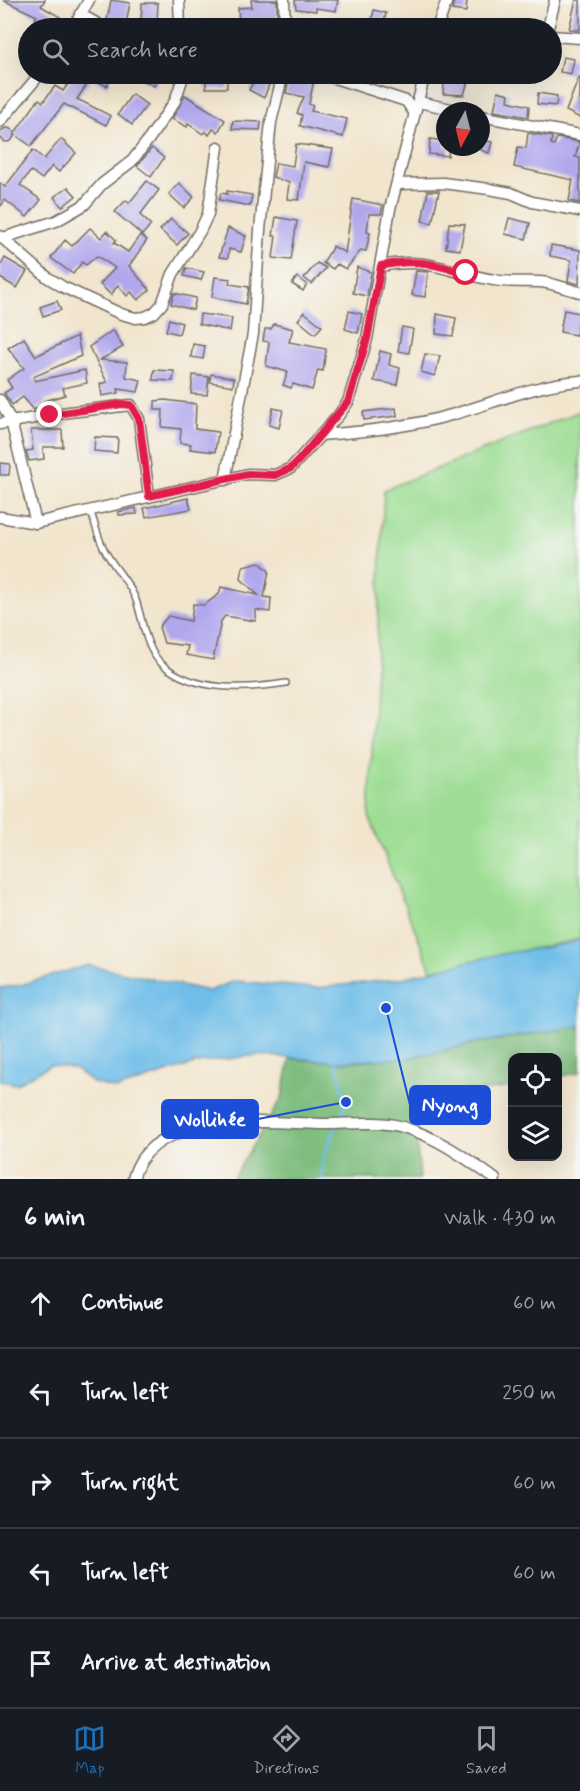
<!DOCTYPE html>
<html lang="en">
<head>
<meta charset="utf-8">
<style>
	:root { --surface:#171b24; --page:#242831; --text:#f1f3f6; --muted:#9ea1a6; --line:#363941; --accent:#1f6fb2 }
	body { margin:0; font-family:Mynerve,sans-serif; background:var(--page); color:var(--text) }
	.controls { position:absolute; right:18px; bottom:18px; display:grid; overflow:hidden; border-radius:12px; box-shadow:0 6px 24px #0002 }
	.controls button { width:54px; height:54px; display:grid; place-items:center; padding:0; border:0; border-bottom:2px solid var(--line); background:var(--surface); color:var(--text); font:30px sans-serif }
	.compass { position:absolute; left:436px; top:102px; width:54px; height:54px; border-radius:50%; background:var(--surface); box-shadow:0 6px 24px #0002; rotate:187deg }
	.stop { position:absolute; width:18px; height:18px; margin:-14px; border:4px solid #e11d48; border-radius:50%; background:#fff }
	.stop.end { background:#e11d48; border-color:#fff; box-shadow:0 2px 6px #0008 }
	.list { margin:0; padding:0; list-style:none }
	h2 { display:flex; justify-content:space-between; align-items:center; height:78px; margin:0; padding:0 24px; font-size:26px }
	h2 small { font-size:20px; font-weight:400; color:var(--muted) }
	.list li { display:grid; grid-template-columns:39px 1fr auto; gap:18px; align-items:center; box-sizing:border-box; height:90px; padding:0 24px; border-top:2px solid var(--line) }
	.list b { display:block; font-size:22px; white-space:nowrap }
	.list em { font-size:20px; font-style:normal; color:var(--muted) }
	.icon { flex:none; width:33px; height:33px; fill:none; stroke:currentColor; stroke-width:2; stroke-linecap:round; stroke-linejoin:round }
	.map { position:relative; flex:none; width:580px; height:1179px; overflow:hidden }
	.search { position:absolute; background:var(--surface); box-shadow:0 6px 24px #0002; left:18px; right:18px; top:18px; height:66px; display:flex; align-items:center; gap:15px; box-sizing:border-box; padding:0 21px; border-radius:33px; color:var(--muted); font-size:22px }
	.sheet { height:528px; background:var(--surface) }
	nav { display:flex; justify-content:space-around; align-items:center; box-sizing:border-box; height:84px; border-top:2px solid var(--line); background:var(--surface); font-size:16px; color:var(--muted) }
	nav a { display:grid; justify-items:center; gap:3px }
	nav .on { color:var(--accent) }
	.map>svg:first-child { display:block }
	.green { fill:#9ede94; stroke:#648460; stroke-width:1.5 }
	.forest { fill:#7ebd7e; stroke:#547454; stroke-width:1.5 }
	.water { fill:#6ebee9; stroke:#4c748a; stroke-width:1.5 }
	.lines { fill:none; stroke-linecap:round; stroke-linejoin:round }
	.stream { stroke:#6ebee9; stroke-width:3 }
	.building { fill:#b1a7ed }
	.service-casing { stroke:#716c64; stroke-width:8 }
	.minor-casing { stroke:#716c64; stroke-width:13 }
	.service { stroke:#fff; stroke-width:5 }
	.minor { stroke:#fff; stroke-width:10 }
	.route { stroke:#e11d48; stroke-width:8 }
	.leader { fill:none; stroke:#1d4ed8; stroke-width:2 }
	.callout-dot { fill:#1d4ed8; stroke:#f6f6f2; stroke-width:2 }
	.callout { fill:#1d4ed8; stroke:#1d4ed8; stroke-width:2 }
	.callout-label { font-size:20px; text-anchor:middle; font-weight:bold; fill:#fff }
</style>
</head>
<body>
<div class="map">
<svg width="580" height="1179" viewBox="0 0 580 1179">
	<rect width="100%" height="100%" fill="#f6f6f2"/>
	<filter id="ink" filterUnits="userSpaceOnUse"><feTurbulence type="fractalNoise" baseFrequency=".0167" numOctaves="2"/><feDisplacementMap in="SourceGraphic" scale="12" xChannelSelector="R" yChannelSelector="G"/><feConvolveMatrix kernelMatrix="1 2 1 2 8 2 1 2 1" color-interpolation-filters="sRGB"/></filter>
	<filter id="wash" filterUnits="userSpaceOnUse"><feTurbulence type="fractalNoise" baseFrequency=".008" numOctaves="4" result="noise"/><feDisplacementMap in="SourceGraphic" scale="24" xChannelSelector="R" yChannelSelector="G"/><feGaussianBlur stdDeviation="1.35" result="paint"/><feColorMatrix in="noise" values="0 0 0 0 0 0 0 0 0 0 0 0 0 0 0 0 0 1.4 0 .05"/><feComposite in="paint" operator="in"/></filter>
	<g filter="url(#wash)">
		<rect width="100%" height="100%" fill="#f2e5cd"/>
		<!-- green -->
		<polygon class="green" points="580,411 580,939 431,970 369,816 384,490"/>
		<!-- forest -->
		<polygon class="forest" points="580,1026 580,1072 558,1077 558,1058 512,1058 512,1087 431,1097 413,1095 420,1179 232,1179 282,1098 290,1059 336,1062 409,1058 471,1044"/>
		<!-- water -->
		<polygon class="water" points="580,939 580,1026 471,1044 409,1058 336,1062 258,1055 197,1063 117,1089 93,1083 75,1069 50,1065 16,1084 0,1081 0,988 20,985 88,965 209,991 234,981 316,988 398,979 496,955 571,943"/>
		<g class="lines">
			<!-- stream -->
			<g class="stream">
				<polyline points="336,1062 346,1102 339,1120"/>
				<polyline points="322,1179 323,1158 336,1126"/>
			</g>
		</g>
		<g id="blocks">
			<!-- building -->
			<g class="building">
				<polygon points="3,0 45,0 41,6 60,17 54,28 51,28 35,19 37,16"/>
				<polygon points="111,0 130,3 126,24 107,20"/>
				<polygon points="251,0 277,0 277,19 239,22 238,8 252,7"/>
				<polygon points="295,0 338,0 336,11 316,8 316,11 296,9"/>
				<polygon points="454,0 467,0 466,12 452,10"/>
				<polygon points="576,0 580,0 580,30 569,29"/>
				<polygon points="142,3 158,3 157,23 141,22"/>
				<polygon points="374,10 386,13 383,28 370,28"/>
				<polygon points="563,57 574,59 571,74 560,72"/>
				<polygon points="75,74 82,74 90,80 77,99 111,116 106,125 64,104 31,146 14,134 39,99 43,102 55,86 63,91"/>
				<polygon points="82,74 101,74 110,79 107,86"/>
				<polygon points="129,74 160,74 154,86"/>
				<rect x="206" y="74" width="21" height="14"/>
				<polygon points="258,74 273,74 264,98 249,90 254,81 259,83"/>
				<polygon points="290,74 315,75 309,104 313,106 311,111 347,119 343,137 300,126 302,115 297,113 304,97 286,93"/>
				<polygon points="445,74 470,74 464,95 443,94"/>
				<polygon points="579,77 580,77 580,118 566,111"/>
				<polygon points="498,91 509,94 508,101 529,106 528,117 494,111"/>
				<polygon points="538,93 557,96 556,106 537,104"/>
				<polygon points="132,94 147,105 132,125 118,114"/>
				<polygon points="185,95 225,120 218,132 213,129 209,135 205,131 203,134 188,124 187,127 172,119"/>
				<polygon points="233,121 261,122 260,130 232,129"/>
				<circle cx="7" cy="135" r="7"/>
				<polygon points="528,133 552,137 551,144 554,145 557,138 580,142 575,157 580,158 580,203 569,201 573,180 514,167 518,147 526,148"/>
				<polygon points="61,139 76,153 59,172 52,166 42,179 31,171 20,185 41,200 27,217 5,200 0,207 0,183 5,187 33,150 44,159"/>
				<polygon points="430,139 445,141 445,147 449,147 448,156 429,154"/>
				<polygon points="484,140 492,142 489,153 481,150"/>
				<polygon points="296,144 333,149 329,167 304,162 299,200 287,199 289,183 273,177 276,163 293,166"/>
				<polygon points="152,148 164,158 151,177 137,166"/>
				<polygon points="147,181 159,190 140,215 151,225 142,235 115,212 126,200 129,203"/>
				<polygon points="179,183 194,197 184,208 169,194"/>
				<polygon points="68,187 76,196 62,207 54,197"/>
				<polygon points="227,191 252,195 250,206 219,200 221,193 227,194"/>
				<polygon points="428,191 439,191 432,223 422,221"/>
				<polygon points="353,199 383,205 381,214 369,214 367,232 370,233 366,251 361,250 346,269 337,264 333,269 323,263 333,246 345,253"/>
				<polygon points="276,217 297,221 291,260 273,258 276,236 273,236"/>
				<polygon points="509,218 530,223 526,239 505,234"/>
				<polygon points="171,219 188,233 177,245 160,230"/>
				<polygon points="449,223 465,224 460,250 446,248"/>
				<polygon points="90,228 101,238 107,231 116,240 114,243 128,252 140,235 147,240 129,266 150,290 138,300 131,292 127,296 118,285 111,295 100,284 115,268 97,256 86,265 82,262 73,274 51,258 65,240 72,246"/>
				<polygon points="228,228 246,236 241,252 229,249 228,258 219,257"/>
				<polygon points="551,245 580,250 579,284 568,281 571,260 550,256"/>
				<polygon points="5,258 27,271 17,288 0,278 0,267"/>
				<polygon points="317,263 326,268 312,284 304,278"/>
				<polygon points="357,267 371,272 367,296 353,293"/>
				<polygon points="186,268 204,272 201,280 184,276"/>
				<polygon points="416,271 428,272 425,297 412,295"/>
				<polygon points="215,277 230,279 229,284 249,287 246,304 212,297"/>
				<polygon points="297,277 307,284 303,291 292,284"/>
				<polygon points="174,293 196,298 193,310 171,304"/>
				<polygon points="57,301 61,310 43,316 40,307"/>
				<polygon points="564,310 580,313 576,335 560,332"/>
				<polygon points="349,311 362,314 358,333 345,329"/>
				<polygon points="304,312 322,326 315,334 298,320"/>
				<polygon points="200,314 232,318 230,331 199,324"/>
				<polygon points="437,314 456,318 453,336 436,334"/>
				<polygon points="169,319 182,323 179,334 166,331"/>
				<polygon points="274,324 293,329 289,342 326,349 323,371 318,370 312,390 293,384 291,388 283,385 288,372 266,366 269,342 263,341 265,329 271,329"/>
				<polygon points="402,327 413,329 409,353 398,351"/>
				<polygon points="113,330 123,347 100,360 127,362 126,377 141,380 138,392 118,389 119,393 102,396 100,384 107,382 89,347"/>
				<polygon points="77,336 81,356 33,377 35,381 85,370 87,383 63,388 65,395 44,401 45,403 34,410 23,397 12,405 4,393 12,388 7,380 24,368 8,348 24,338 36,356"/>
				<polygon points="193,344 205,346 203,359 191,357"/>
				<polygon points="380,351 391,354 389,365 400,368 397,385 374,381"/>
				<polygon points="425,354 440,356 435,376 421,372"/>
				<polygon points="154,370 174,371 173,381 153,380"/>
				<polygon points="211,374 234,378 233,386 210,382"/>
				<polygon points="193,375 209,377 207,395 191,394"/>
				<polygon points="165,400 196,404 195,429 218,432 215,452 190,449 191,444 180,443 181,429 162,427 163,410 155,410 155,401"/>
				<polygon points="273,408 283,410 279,428 269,425"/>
				<polygon points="396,408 397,416 364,420 363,412"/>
				<polygon points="31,430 62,430 63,447 43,447 44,459 29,461 26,451 33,450"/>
				<polygon points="95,437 118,438 117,453 94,451"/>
				<polygon points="0,463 10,464 9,475 0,475"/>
				<polygon points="188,498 191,509 146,517 144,508"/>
				<polygon points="136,508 137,514 119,515 118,512"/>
				<polygon points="259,562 269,571 264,597 271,598 270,612 256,610 256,621 225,616 221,621 213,660 186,655 188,646 164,643 159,627 168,616 191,621 193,604 204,605 219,594 221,587 258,595 241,579 243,566"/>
			</g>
		</g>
	</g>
	<g filter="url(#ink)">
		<use href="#blocks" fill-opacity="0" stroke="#716c64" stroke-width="1.5"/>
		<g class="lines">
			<!-- service casing -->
			<g class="service-casing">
				<path id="service" d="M 90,510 C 95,523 98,538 104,549 C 113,567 129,581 136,600 C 143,620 145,649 162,664 C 195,693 247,689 286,683"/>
			</g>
			<!-- minor casing -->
			<g class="minor-casing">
				<g id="minor">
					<polyline points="179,0 180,28"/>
					<polyline points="284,0 285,28"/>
					<polyline points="80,14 105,28"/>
					<polyline points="73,28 89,0"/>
					<polyline points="437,28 447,0"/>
					<polyline points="548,28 555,0"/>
					<polyline points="552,36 580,38"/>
					<polyline points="322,74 406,101 413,111"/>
					<polyline points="419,102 460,111"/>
					<polyline points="481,116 580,135"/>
					<polyline points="0,122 40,74"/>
					<polyline points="397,184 443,183 489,189 511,193 532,202 580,211"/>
					<polyline points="0,236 47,277 63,287 121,314 136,318 145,317 154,313 162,304 173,274 200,231 208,214 218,147"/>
					<polyline points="3,238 56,221 84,205 102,184 132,161 149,139 175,101 184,74"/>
					<path d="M 381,266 C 428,256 450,273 494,280 C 509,283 524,281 540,282 C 553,283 566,289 580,292"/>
					<polyline points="0,400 11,421 36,523"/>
					<polyline points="0,424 69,412 131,405 139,419 149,496"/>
					<path d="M 320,435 C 364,432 409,427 451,415 C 494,403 536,384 580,381"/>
					<polyline points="225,480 253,334 260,230 271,122 283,74"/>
					<polyline points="0,517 36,523 248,474 275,475 291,468 338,416 348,402 367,339 390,209 425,74"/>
					<path d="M 133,1179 C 150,1108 270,1123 325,1124 C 350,1124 379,1120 403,1127 C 437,1137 466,1158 495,1179"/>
				</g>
			</g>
			<!-- service -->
			<use href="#service" class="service"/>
			<!-- minor -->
			<use href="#minor" class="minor"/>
		</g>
	</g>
	<g class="lines" filter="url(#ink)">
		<!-- route -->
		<path class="route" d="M 50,415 L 122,404 L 131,405 L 139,419 L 149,496 L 248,474 L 275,475 L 291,468 L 299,460 L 348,402 L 367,339 L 381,266 C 415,258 434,264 466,273"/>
	</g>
	<!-- callouts -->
	<path class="leader" d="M386 1008L410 1105M346 1102L258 1119"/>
	<g class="callout-dot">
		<circle cx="386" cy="1008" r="6"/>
		<circle cx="346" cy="1102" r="6"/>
	</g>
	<g class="callout">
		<rect x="410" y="1086" width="80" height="38" rx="6"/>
		<rect x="162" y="1100" width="96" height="38" rx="6"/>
	</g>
	<g class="callout-label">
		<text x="450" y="1112">Nyong</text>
		<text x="210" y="1126">Wollihée</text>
	</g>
</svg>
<div class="controls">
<button><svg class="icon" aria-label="locate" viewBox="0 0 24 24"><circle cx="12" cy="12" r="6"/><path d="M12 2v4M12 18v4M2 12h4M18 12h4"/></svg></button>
<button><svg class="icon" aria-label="layers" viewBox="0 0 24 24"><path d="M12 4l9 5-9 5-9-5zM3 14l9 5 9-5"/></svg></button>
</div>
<svg class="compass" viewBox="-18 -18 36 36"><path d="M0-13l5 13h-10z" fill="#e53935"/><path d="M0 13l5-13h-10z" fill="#9ea1a6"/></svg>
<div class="stop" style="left:466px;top:273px"></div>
<div class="stop end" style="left:50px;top:415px"></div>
<div class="search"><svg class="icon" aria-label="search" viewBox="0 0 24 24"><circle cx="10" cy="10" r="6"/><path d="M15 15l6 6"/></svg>Search here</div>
</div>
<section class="sheet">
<h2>6 min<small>Walk · 430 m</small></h2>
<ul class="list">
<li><svg class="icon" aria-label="ahead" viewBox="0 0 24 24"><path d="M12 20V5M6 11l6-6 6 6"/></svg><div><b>Continue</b></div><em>60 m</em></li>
<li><svg class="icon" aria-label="left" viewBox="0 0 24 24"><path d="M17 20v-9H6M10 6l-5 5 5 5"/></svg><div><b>Turn left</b></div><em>250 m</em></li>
<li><svg class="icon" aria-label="right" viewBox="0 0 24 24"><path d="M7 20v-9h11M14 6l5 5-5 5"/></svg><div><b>Turn right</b></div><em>60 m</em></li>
<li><svg class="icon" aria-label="left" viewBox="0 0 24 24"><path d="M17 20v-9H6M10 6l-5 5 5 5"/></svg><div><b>Turn left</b></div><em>60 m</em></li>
<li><svg class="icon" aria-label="arrive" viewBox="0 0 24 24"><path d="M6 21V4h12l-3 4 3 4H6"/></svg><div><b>Arrive at destination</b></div></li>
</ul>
</section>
<nav>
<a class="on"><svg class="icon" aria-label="map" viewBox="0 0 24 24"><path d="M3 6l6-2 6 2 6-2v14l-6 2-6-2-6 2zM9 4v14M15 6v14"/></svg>Map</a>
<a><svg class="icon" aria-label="directions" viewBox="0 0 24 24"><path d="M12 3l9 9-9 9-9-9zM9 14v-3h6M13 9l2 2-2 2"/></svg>Directions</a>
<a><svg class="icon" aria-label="saved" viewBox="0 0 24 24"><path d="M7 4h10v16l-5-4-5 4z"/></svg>Saved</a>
</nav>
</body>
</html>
